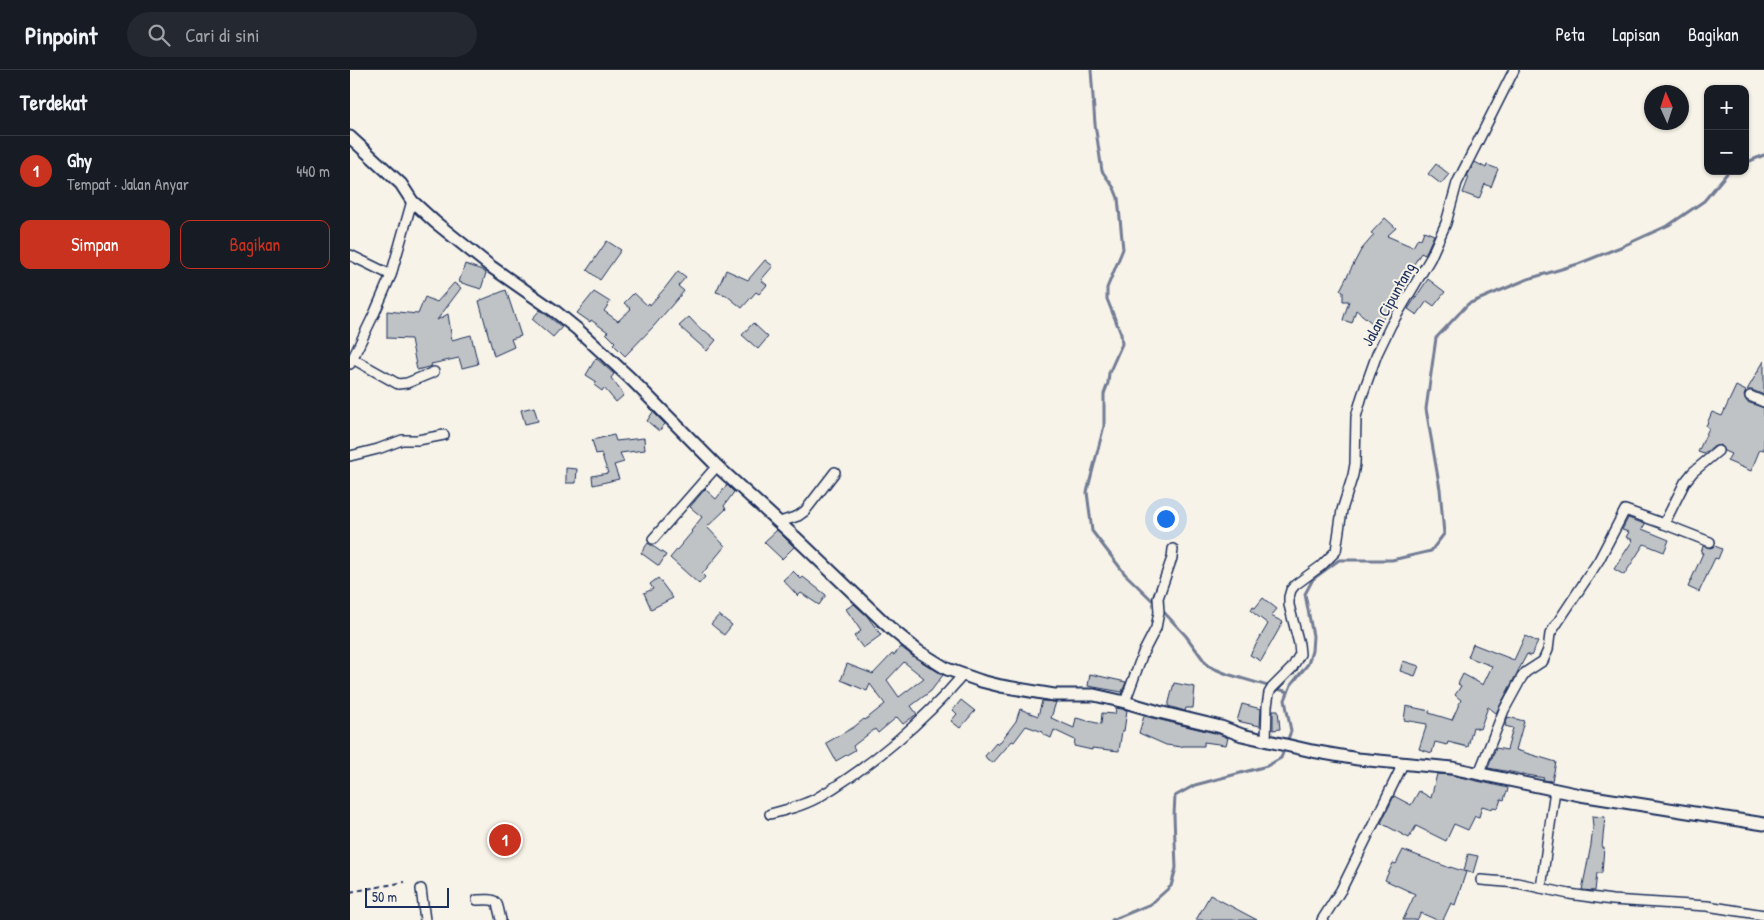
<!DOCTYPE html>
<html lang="id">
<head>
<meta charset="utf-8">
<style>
	:root { --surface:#171b24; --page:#242831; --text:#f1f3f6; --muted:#9ea1a6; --line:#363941; --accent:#c8321e }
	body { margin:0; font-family:"Patrick Hand",sans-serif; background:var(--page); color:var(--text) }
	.controls { position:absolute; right:15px; top:15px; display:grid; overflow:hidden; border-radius:10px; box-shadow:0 1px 4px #0004 }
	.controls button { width:45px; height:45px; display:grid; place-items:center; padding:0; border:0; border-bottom:1px solid var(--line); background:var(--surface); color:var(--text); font:25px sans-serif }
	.compass { position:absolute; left:1294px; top:15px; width:45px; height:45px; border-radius:50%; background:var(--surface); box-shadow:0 1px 4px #0004; rotate:357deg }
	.scale { position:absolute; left:15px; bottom:12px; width:84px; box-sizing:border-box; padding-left:5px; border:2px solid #1b2f5e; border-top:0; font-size:14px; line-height:18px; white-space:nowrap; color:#1b2f5e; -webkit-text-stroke:4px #f7f3e8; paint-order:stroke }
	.you { position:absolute; left:815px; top:448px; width:18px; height:18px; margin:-12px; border:4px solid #fff; border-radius:50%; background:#1a73e8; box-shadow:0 0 0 8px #1a73e833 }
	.badge { display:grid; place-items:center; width:32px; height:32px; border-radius:50%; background:var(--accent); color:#fff; font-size:16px; font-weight:700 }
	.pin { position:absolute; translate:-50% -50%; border:2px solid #fff; box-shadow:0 1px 5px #0006 }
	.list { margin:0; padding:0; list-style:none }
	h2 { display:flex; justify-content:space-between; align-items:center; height:65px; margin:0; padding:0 20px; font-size:21px }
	h2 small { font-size:16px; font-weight:400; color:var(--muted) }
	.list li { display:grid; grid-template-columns:32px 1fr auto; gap:15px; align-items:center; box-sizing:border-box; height:70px; padding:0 20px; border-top:1px solid var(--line) }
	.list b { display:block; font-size:19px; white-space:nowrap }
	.list p { margin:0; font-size:16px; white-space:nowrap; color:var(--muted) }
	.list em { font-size:16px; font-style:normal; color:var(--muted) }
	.actions { display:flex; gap:10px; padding:15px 20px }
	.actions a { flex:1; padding:11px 0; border:1px solid var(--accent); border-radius:10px; text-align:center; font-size:18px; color:var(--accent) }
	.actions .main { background:var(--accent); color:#fff }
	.icon { flex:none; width:28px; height:28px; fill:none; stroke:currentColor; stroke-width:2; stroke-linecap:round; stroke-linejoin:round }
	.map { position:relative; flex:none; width:1414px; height:850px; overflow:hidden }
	header { display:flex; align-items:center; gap:30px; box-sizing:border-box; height:70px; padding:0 25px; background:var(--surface); border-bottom:1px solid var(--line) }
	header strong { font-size:24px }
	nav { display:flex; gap:28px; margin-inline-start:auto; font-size:18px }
	.search { width:350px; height:45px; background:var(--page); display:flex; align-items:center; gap:12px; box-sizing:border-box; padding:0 18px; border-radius:28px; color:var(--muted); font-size:19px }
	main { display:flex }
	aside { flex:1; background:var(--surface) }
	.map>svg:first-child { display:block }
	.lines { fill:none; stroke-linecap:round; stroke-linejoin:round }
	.stream { stroke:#727c95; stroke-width:3 }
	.building { fill:#c0c3c5; stroke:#1b2f5e; fill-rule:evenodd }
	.minor-casing { stroke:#1b2f5e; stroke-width:12 }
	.tertiary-casing { stroke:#1b2f5e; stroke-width:15 }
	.path { stroke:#1b2f5e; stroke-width:2; stroke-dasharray:5 4; stroke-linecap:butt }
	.minor { stroke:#f7f3e8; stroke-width:9 }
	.tertiary { stroke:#f7f3e8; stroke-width:11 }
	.labels { text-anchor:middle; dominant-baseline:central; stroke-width:4; stroke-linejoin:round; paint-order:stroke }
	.street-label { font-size:16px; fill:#1b2f5e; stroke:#f7f3e8 }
</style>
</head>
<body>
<header>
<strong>Pinpoint</strong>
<div class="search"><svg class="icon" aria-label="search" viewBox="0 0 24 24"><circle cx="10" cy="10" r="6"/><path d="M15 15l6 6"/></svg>Cari di sini</div>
<nav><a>Peta</a><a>Lapisan</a><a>Bagikan</a></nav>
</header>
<main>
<aside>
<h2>Terdekat<small></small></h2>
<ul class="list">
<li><span class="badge">1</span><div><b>Ghy</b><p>Tempat · Jalan Anyar</p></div><em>440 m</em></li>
</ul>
<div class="actions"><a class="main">Simpan</a><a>Bagikan</a></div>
</aside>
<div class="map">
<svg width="1414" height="850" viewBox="0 0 1414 850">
	<rect width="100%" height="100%" fill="#f7f3e8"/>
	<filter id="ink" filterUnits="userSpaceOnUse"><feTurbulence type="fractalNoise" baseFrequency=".02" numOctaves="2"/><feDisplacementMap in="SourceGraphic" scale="10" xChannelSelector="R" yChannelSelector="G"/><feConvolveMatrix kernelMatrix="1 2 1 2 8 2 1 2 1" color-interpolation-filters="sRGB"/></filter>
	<g filter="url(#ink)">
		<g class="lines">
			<!-- stream -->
			<g class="stream">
				<polyline points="741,0 745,54 752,101 764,118 768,128 773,179 757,218 757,229 771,264 772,274 759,303 758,313 754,324 754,356 737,422 742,461 775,504 807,535"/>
				<polyline points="1395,93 1414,85"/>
				<polyline points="811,539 836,566 858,596 877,604 938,622"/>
				<polyline points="762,850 801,834 821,816 826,798 824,745 825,726 845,715 917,696 931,688 941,661 935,630 941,615 958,594 962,581 963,566 955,524 963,509 989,490 1042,490 1081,481 1094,464 1090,419 1076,339 1086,268 1118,234 1178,209 1228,194 1273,176 1319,155 1354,131 1379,101"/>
			</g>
		</g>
		<!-- building -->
		<g class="building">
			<polygon points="1125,92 1136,98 1137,95 1148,99 1141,117 1135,114 1129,129 1113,123 1119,107 1117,106"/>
			<polygon points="1086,94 1099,104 1091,114 1078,104"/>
			<polygon points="1035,148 1046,158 1037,166 1063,177 1068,168 1071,169 1074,161 1084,165 1075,185 1071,183 1050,216 1055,219 1048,231 1045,229 1027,257 1006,240 1002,253 993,250 999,231 993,231 993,222 990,220 1011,180 1024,165 1021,163"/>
			<polygon points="257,171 271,180 250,210 237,200"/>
			<polygon points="415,190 423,196 411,210 417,215 409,224 406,222 392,238 376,225 366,222 376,200 398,210"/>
			<polygon points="115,194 132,200 136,203 131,219 109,212"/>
			<polygon points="328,201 336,207 328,216 334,221 303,257 275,286 263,274 265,272 256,263 258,262 241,250 240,252 227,243 244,222 260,232 254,241 268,251 281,239 274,233 284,223 297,235 299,233 300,235 315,218"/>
			<polygon points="1078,209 1095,222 1084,236 1077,231 1067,245 1058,239"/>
			<polygon points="104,213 111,218 87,250 98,244 102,270 121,265 128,294 112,298 109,288 81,294 82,296 67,300 61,269 37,268 37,241 68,244 75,227 87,232"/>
			<polygon points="156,220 171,266 161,269 164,277 144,286 129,231"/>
			<polygon points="190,240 212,257 203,267 182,249"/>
			<polygon points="339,247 353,262 354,260 366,270 357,281 329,256"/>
			<polygon points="403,253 418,267 408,279 392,265"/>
			<polygon points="246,288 264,304 261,308 274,325 266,332 254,318 252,321 244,315 247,312 236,305"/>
			<polygon points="1414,291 1414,325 1402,320 1397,320"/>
			<polygon points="1386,316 1396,321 1394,326 1397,332 1414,338 1414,380 1410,379 1401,401 1377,391 1381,384 1374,381 1371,375 1362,377 1354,384 1348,382 1359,358 1356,356 1362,342 1372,346"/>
			<polygon points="184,337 188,351 175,354 171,340"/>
			<polygon points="303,342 315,354 309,361 297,351"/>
			<polygon points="264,365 266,371 294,368 295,380 270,383 274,392 264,395 269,409 243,415 242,406 258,403 251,383 246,384 242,370"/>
			<polygon points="216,398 227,399 226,413 216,413"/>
			<polygon points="377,415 384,422 374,436 376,439 357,457 375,476 352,504 355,507 349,514 320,488 342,462 341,461 352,447 340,437 355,419 366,429"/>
			<polygon points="1278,448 1295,454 1292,459 1319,470 1314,482 1294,474 1274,505 1264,499 1283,470 1276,467 1279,462 1272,460"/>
			<polygon points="427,460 444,477 432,489 414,472"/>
			<polygon points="298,473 316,485 309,496 291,483"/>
			<polygon points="1353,476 1360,478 1365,476 1372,479 1368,489 1365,488 1349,522 1338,517 1353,483 1351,483"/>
			<polygon points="443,501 451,509 453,507 476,525 469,535 451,523 448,526 433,510"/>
			<polygon points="308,508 323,528 301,539 294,523 303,519 300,514"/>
			<polygon points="913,528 927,539 921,546 933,552 911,591 900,585 918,554 901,541 903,537 905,538"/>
			<polygon points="504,534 517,546 531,565 513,578 504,566 511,561 496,539"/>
			<polygon points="369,545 382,555 374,565 361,554"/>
			<polygon points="1175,566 1188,572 1181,586 1177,584 1146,643 1138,637 1130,659 1123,657 1118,677 1098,672 1097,675 1085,672 1082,683 1069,679 1077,654 1054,650 1056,636 1080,641 1079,643 1102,650 1111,630 1105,625 1111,616 1108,614 1113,604 1133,615 1142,596 1118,587 1123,574 1164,590"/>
			<path d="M 551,577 L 564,587 L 593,605 L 581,621 L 561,636 L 567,644 L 553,654 L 547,647 L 528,663 L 525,659 L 503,676 L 505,680 L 486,691 L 476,673 L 504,657 L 514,649 L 515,650 L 535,634 L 520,614 L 517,621 L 491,610 L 497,594 L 523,604 L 542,584 L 544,585 ZM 554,592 L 574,608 L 549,627 L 537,610 Z"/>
			<polygon points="1053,591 1069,596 1065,606 1050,601"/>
			<polygon points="740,604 776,612 772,622 738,616"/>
			<polygon points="824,613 845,617 843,638 836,638 835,641 818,636"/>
			<polygon points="611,630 625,641 610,658 601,651 607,644 603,640"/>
			<polygon points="692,631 706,632 701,648 724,658 726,648 751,654 752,643 765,644 766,638 777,640 774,661 772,661 769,681 742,678 742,680 724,676 725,670 704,660 701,668 693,664 693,662 676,656 664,672 662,671 643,693 637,689 635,686 646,673 648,675 666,651 670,639 688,646"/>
			<polygon points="892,634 911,639 910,656 887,651"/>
			<polygon points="923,640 928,640 930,659 923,660"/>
			<polygon points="794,646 869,664 878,668 876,675 854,672 854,676 832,676 832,677 816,675 789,663"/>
			<polygon points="1158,647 1174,651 1166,680 1206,692 1202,711 1193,710 1194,708 1138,698 1146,678 1157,680 1163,658 1155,656"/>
			<polygon points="1087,704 1101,705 1158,718 1157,723 1156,723 1154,730 1151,729 1148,738 1143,737 1142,739 1132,736 1129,747 1125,746 1118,760 1104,754 1096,771 1066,756 1059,768 1031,753 1044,726 1061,735 1069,721 1081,728"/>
			<polygon points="1242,746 1255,747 1252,777 1254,777 1252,803 1247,803 1245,821 1232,820 1241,775 1243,757"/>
			<polygon points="1053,780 1100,798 1100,797 1116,802 1105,835 1101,833 1093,850 1087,850 1071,843 1067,850 1053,850 1065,824 1035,810 1043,793 1046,794"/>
			<polygon points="1118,784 1128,786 1123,803 1114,801"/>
			<polygon points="860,825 907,850 846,850"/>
		</g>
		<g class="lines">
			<!-- minor casing -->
			<g class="minor-casing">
				<g id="minor">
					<polyline points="0,185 41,205"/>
					<polyline points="3,289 48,314 57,313 84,302"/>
					<polyline points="0,294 25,242 41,205 62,131"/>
					<polyline points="1400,326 1414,332"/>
					<polyline points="0,386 28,379 52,370 68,370 94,365"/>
					<polyline points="430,452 448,446 455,441 485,402"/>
					<polyline points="1314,454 1360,472"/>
					<polyline points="303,469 367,396"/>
					<polyline points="775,632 793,583 806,558 809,542 808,528 822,488 823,479"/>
					<polyline points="916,671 917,636 919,623 922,618 942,598 950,584 949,574 939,535 939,527 941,520 945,515 971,496 986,481 992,440 1003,405 1005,394 1006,347 1012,326 1027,284 1041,255 1080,189 1096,153 1107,113 1164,0"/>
					<polyline points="1129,703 1154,640 1172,607 1176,602 1193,591 1198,580 1200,564 1249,490 1275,440 1314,454 1335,412 1343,402 1368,381"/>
					<path d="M 420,744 C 436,740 452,736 467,728 C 520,697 573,652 613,605"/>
					<polyline points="1131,810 1167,813 1219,824 1262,830 1357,836 1414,845"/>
					<polyline points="1191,818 1205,720"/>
					<polyline points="71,819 75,850"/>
					<path d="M 127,830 C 149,829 146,829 151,850"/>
					<polyline points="972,850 991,820 1053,694"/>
				</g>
			</g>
			<!-- tertiary casing -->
			<g class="tertiary-casing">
				<polyline id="tertiary" points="0,67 51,114 62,131 85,152 140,196 206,242 227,259 281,309 367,396 445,467 539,557 568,581 597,599 631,611 651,616 704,625 744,625 775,632 809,642 871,657 892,665 962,681 1008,689 1102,698 1230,725 1414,754"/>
			</g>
			<!-- path -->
			<polyline class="path" points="0,822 55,812"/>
			<!-- minor -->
			<use href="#minor" class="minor"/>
			<!-- tertiary -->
			<use href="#tertiary" class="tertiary"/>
		</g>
	</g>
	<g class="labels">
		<!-- street labels -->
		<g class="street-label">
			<text transform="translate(1038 234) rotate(-61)">Jalan Cipuntang</text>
		</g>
	</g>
</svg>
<div class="controls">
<button>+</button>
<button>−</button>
</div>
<svg class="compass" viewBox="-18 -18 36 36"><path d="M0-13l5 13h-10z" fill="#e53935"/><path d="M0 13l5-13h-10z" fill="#9ea1a6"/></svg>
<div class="scale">50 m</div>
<div class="you"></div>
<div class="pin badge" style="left:155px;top:770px">1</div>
</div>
</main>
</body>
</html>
